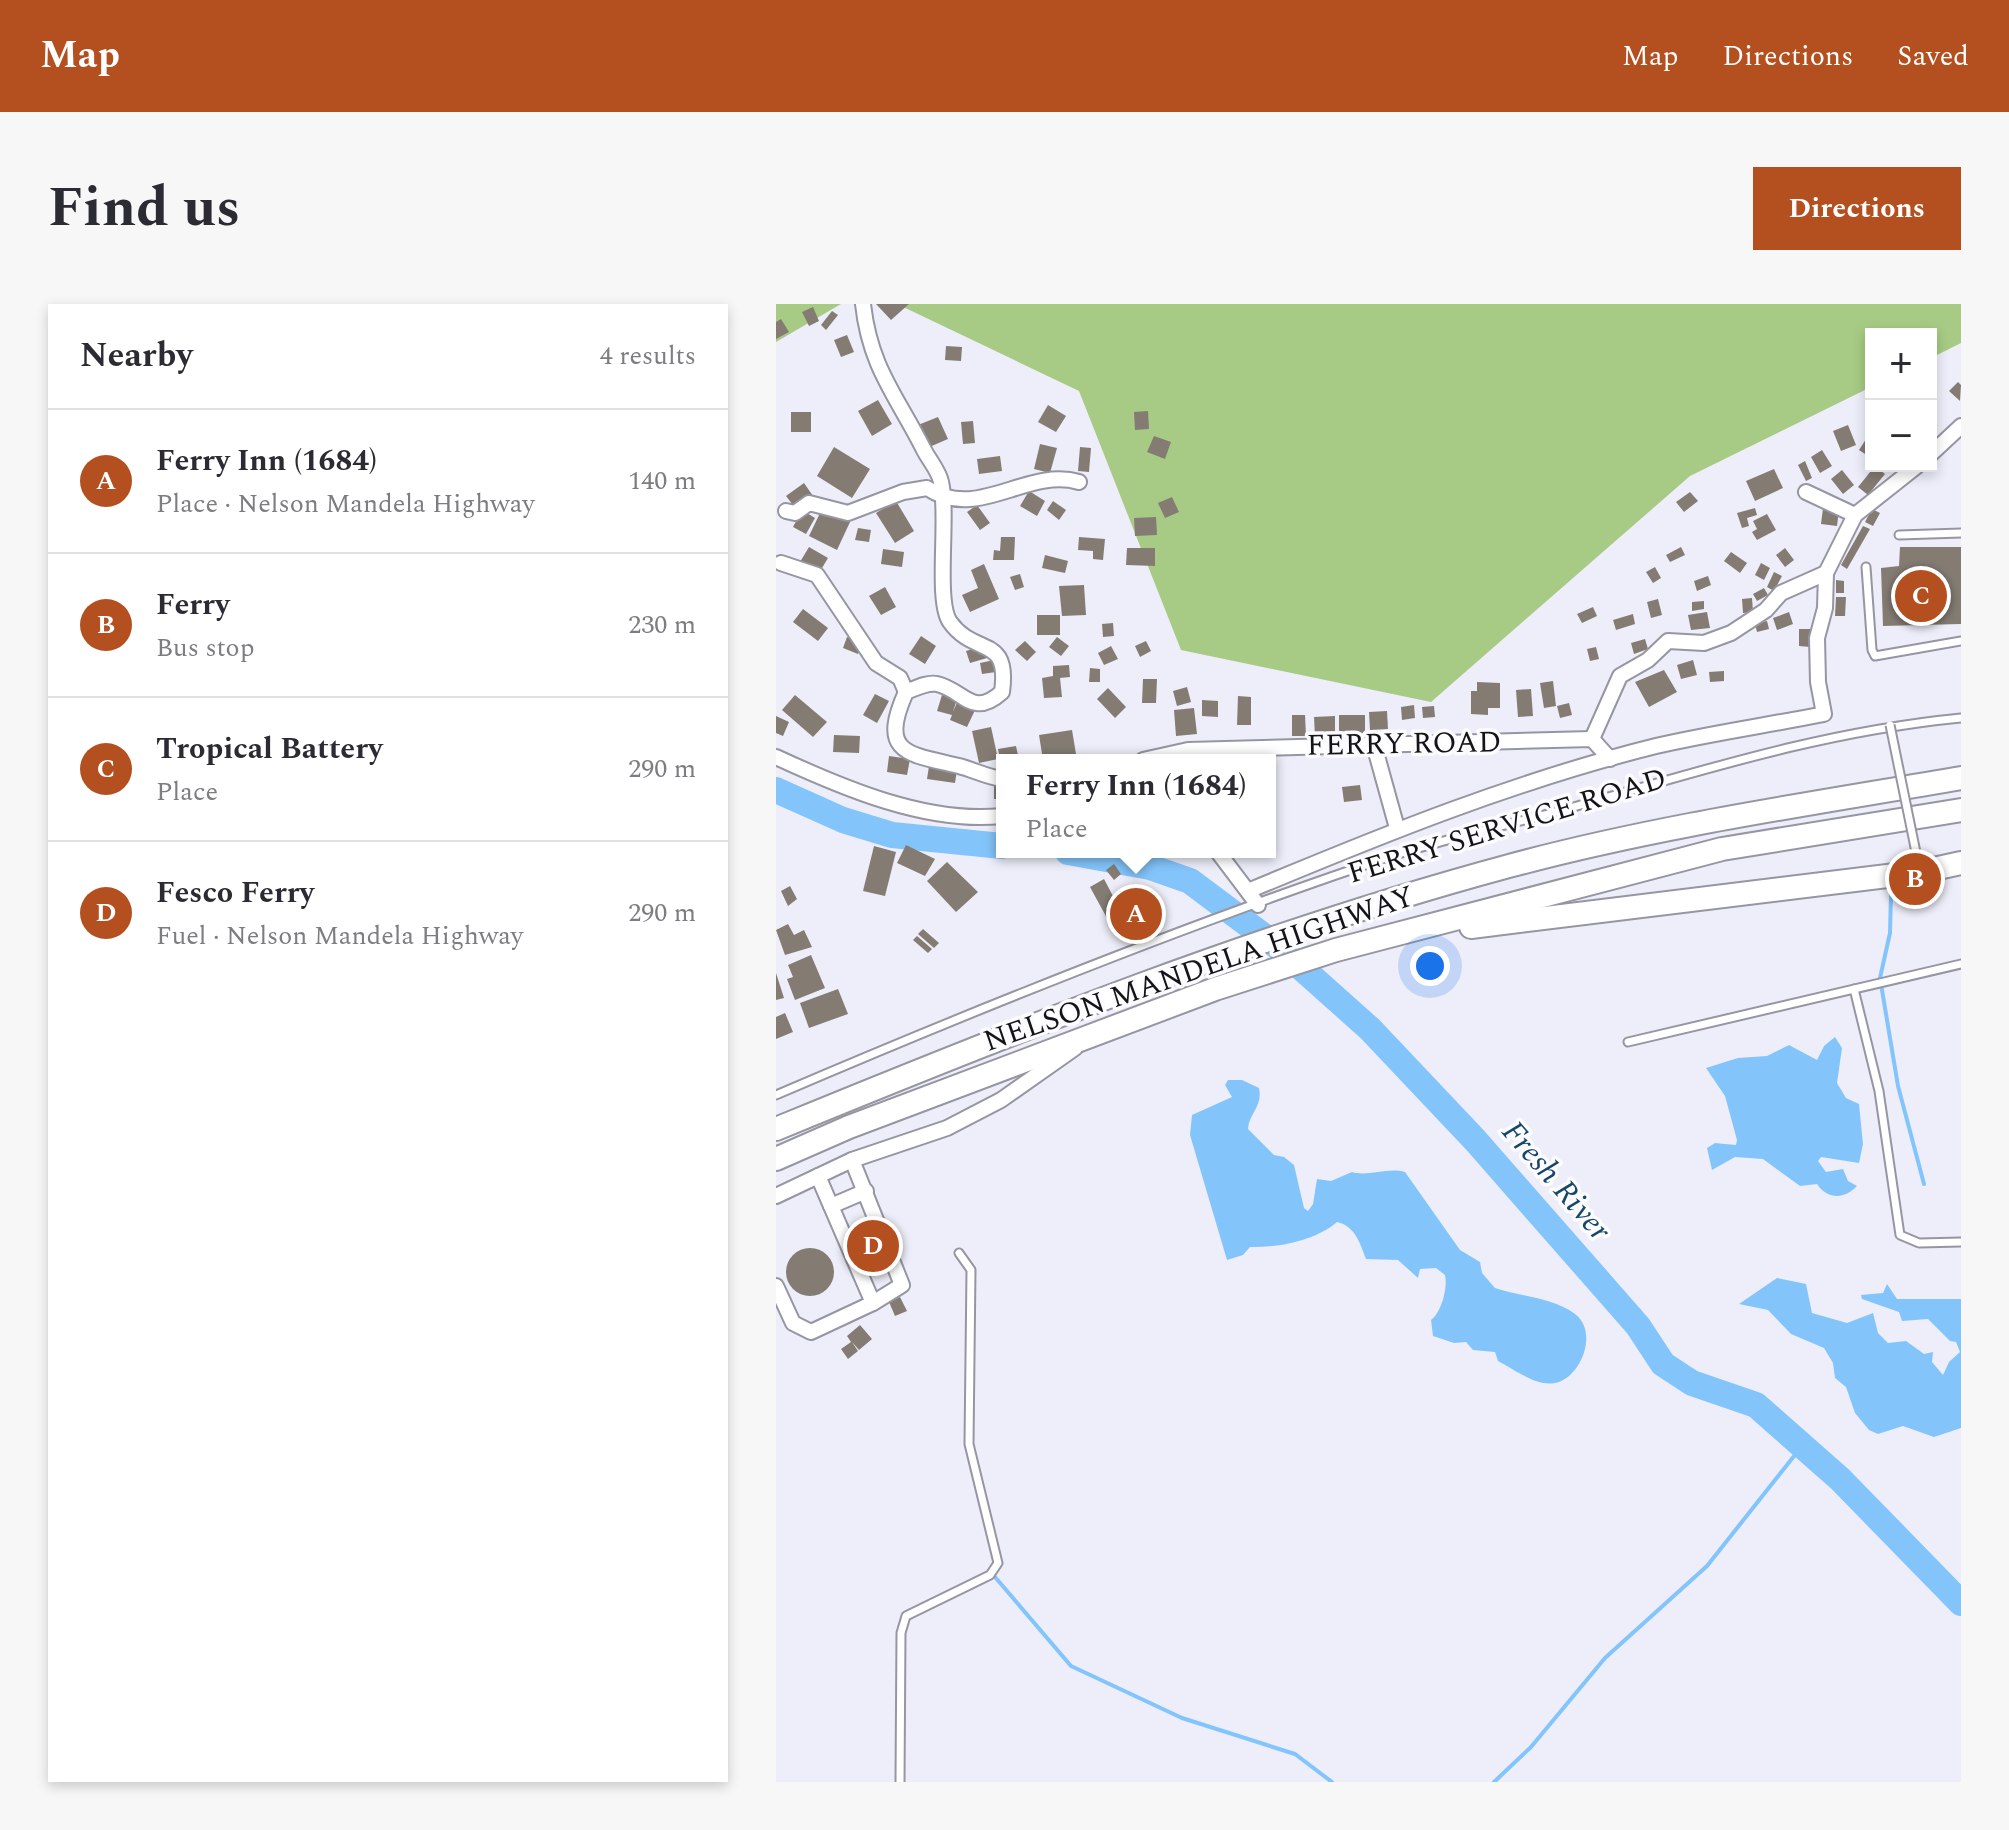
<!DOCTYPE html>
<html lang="en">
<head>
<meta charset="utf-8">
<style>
	:root { --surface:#fff; --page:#f7f7f7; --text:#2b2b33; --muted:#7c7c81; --line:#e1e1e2; --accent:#b44f1f }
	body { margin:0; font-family:Spectral,serif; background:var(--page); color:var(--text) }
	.controls { position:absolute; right:24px; top:24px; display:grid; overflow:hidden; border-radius:0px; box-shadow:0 4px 12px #0003 }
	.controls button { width:72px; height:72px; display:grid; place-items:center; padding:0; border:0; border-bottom:2px solid var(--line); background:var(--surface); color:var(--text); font:40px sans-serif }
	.you { position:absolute; left:654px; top:662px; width:28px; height:28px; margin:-20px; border:6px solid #fff; border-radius:50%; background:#1a73e8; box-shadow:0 0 0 12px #1a73e833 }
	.badge { display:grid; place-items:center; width:52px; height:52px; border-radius:50%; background:var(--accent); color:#fff; font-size:26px; font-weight:700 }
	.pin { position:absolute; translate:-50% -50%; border:4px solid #fff; box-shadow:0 2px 8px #0006 }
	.popup { position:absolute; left:220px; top:450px; width:280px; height:104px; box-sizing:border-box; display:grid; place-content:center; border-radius:0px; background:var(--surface); filter:drop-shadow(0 2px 6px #0005); font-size:26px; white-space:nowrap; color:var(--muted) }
	.popup b { font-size:30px; color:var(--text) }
	.popup::after { content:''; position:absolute; left:50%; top:100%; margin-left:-16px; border:16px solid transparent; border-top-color:var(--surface) }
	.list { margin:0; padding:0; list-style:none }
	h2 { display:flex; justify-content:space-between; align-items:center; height:104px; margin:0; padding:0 32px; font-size:34px }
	h2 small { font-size:26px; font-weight:400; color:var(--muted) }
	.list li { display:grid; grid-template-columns:52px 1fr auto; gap:24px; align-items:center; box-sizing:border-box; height:144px; padding:0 32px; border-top:2px solid var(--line) }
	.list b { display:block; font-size:30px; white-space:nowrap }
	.list p { margin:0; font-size:26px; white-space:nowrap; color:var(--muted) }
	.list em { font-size:26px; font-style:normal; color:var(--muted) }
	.map { position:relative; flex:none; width:1185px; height:1478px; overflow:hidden; border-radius:0px }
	header { display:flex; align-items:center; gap:48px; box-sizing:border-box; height:112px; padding:0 40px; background:var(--accent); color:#fff }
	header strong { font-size:38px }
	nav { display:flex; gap:44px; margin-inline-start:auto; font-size:28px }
	.intro { display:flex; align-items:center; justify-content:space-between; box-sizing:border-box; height:192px; padding:0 48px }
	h1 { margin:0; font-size:56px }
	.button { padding:20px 36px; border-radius:0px; background:var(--accent); color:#fff; font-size:28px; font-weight:700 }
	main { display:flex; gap:48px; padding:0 48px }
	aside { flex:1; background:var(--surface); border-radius:0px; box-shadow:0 4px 12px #0003 }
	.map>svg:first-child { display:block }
	.forest { fill:#a7cb84 }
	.water { fill:#83c5fb }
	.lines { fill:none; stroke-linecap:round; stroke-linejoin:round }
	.stream { stroke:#83c5fb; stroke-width:4 }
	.river { stroke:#83c5fb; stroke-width:26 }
	.building { fill:#847c73 }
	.service-casing { stroke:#9596a1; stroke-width:11 }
	.minor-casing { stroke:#9596a1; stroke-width:18 }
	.trunk-casing { stroke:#9596a1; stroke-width:26 }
	.service { stroke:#fff; stroke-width:7 }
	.minor { stroke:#fff; stroke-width:14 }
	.trunk { stroke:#fff; stroke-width:22 }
	.service-bridge-casing { stroke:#9596a1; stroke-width:11; stroke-linecap:butt }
	.service-bridge { stroke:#fff; stroke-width:7 }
	.labels { text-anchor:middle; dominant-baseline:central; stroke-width:7; stroke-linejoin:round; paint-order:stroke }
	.street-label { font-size:30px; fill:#141418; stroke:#fcfcff }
	.water-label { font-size:32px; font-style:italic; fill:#17486b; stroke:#fcfcff }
</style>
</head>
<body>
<header>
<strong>Map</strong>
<nav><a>Map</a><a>Directions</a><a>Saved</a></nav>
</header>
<div class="intro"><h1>Find us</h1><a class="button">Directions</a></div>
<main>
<aside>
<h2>Nearby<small>4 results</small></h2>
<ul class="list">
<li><span class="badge">A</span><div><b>Ferry Inn (1684)</b><p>Place · Nelson Mandela Highway</p></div><em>140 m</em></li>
<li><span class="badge">B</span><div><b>Ferry</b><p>Bus stop</p></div><em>230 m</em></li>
<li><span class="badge">C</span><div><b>Tropical Battery</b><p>Place</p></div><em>290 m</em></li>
<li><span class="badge">D</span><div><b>Fesco Ferry</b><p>Fuel · Nelson Mandela Highway</p></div><em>290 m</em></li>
</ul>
</aside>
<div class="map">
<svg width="1185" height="1478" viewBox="0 0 1185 1478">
	<rect width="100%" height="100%" fill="#edeefa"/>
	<!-- forest -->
	<g class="forest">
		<polygon points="0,0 65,0 0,38"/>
		<polygon points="121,0 1185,0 1185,39 1155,54 1155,30 1095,30 1095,83 914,172 655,398 405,346 303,87"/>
	</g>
	<!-- water -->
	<g class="water">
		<path d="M 1059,733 L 1066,744 L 1061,779 L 1070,794 L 1083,800 L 1087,840 L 1083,859 L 1045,853 L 1042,857 L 1050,868 L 1067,865 L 1072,877 L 1081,882 C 1068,896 1051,895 1041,880 L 1024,882 L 987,855 L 959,853 L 936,866 L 931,844 L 939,839 L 960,841 L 961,836 L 949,792 L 930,764 L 962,754 L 991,752 L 1013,741 L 1041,756 L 1048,742 Z"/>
		<path d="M 452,776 L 466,776 L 483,784 C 487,803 473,809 472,825 L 498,851 L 508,853 L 518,861 L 528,904 L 532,907 L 537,900 L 541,875 L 555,877 L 576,868 C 592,873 611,863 629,868 L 684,946 L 704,958 L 706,969 L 719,984 C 745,993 776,993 799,1010 C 823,1028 805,1074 779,1079 C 760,1083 738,1065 722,1057 L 719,1048 L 697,1046 L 690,1038 L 678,1039 L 657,1032 L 655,1016 C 665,1009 672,984 669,971 L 660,964 L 644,965 L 642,974 L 622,956 L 590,955 C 584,939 579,922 561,918 C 541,936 502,944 474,943 L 467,951 L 451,956 L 414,831 L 416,811 L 456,793 L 449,781 Z"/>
		<polygon points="1001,974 1030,980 1036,1009 1071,1019 1097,1009 1102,1029 1112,1039 1130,1037 1148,1050 1157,1048 1156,1058 1167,1071 1173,1058 1184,1048 1180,1038 1174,1037 1152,1015 1126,1017 1123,1008 1086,995 1085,991 1107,989 1111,980 1121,995 1185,995 1185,1124 1158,1133 1127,1122 1102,1130 1093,1126 1079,1109 1070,1083 1059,1074 1057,1059 1048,1044 1015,1030 992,1006 963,1000"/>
	</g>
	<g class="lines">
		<!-- stream -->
		<g class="stream">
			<polyline points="1115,590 1114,629 1104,674 1122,782 1148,880"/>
			<polyline points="219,1273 295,1362 406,1414 519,1450 556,1478"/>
			<polyline points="718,1478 755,1443 829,1354 931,1262 1026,1142"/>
		</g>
		<!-- river -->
		<g class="river">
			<polyline points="0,486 67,516 116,531 226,542"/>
			<polyline points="292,548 374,563 414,577 501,642 594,725 699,836 862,1022 887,1060 916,1079 980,1101 1064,1175 1185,1299"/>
		</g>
	</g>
	<!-- building -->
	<g class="building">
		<polygon points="100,0 133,0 115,16"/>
		<polygon points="37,3 43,17 33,22 26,8"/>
		<polygon points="56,7 62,11 50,26 45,21"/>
		<polygon points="5,15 13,28 0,35 0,18"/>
		<polygon points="71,31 78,48 65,53 58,36"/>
		<polygon points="170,42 186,43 185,57 169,56"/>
		<polygon points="1182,78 1185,81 1184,97 1173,87"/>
		<polygon points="102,96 116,120 96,132 82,107"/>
		<polygon points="272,101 290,112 280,128 262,118"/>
		<polygon points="372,107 373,125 359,126 358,108"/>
		<rect x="15" y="108" width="20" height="20"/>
		<polygon points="162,113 172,135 151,144 142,121"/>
		<polygon points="197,117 199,139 187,140 185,118"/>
		<polygon points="1072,121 1080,141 1065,147 1057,127"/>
		<polygon points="378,132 395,138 389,155 371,148"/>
		<polygon points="1092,132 1095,135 1095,154 1083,146"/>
		<polygon points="264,140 281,144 274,169 258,165"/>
		<polygon points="58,143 94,165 76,194 41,172"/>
		<polygon points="304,143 315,144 313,168 302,167"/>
		<polygon points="1046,146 1056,162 1044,169 1035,153"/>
		<polygon points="224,152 226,167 203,170 201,155"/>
		<polygon points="1029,157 1036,174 1030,177 1022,161"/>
		<polygon points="1099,162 1109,170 1092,191 1082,183"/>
		<polygon points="998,165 1007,184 979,197 970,177"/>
		<polygon points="1066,166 1078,181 1067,190 1055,175"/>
		<polygon points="28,179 37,192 20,205 10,192"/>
		<polygon points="253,187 269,197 261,212 244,202"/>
		<polygon points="914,188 922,197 908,208 900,198"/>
		<polygon points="396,193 403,208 389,214 382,199"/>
		<polygon points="120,197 138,227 119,239 100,209"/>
		<polygon points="277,197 290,206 283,216 271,206"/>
		<polygon points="201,201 214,219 204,226 191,208"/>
		<polygon points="979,204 981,211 971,214 973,222 966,224 961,209"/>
		<polygon points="1047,204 1063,206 1061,222 1045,220"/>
		<polygon points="46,205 74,218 61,246 33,232"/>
		<polygon points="1096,205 1104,209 1097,222 1089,218"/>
		<polygon points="26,206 39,214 30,230 17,223"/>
		<polygon points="991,210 1000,226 981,236 976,228 981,225 977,217"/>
		<polygon points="380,213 381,231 359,232 358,214"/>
		<polygon points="1087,222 1094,225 1071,265 1065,261"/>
		<polygon points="82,224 95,226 93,238 79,236"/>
		<polygon points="225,233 239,233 238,256 217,256 218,246 224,247"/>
		<polygon points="303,233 329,235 327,256 317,255 317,247 302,246"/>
		<polygon points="33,243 52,254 43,269 24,258"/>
		<polygon points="905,243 909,251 894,258 890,251"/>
		<polygon points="1124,243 1185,243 1185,320 1107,322 1105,264 1123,262"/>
		<polygon points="351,244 379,244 379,262 350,261"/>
		<polygon points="1009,244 1018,256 1009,263 1000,251"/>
		<polygon points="107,245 128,248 126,263 105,260"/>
		<polygon points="955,248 971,259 964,269 948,257"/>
		<polygon points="269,251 292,257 289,269 266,264"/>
		<polygon points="985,259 994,264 988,276 979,271"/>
		<polygon points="208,260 223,295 194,308 186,291 202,284 195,266"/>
		<polygon points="879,263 885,274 877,279 870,268"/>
		<polygon points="998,268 1006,272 998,287 991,283"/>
		<polygon points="244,270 248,283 239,286 234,273"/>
		<polygon points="932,272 935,281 921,287 918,277"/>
		<polygon points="1060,276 1068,277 1068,289 1060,289"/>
		<polygon points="308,281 310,311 286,312 283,282"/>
		<polygon points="109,283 120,303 105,311 93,292"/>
		<polygon points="988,284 992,291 981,297 977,290"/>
		<polygon points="1060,293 1070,293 1069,312 1059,312"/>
		<polygon points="976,294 977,308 967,309 966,295"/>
		<polygon points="882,295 886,311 875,314 871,298"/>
		<polygon points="928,297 928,305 916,307 916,298"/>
		<polygon points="817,303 821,312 806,319 801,310"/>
		<polygon points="27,305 52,324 42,337 17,318"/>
		<polygon points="931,308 934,324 915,326 912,311"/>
		<polygon points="1013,308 1017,320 1001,326 997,314"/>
		<polygon points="857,310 859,320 840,326 837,316"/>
		<rect x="261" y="311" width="23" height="20"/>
		<polygon points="991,317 993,325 981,328 979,320"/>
		<polygon points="337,319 338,332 327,333 326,320"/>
		<polygon points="1023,325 1034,325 1034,343 1023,342"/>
		<polygon points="145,332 160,342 149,360 133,350"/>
		<polygon points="71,333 86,339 82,350 67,344"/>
		<polygon points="281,333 293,342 285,352 273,343"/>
		<polygon points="869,335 872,345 858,350 855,339"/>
		<polygon points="249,337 260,348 251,357 239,346"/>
		<polygon points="370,337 375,347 364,353 359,342"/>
		<polygon points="207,342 211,354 194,359 190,347"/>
		<polygon points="335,342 342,355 328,361 322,349"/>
		<polygon points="820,343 823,355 814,357 811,345"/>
		<polygon points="218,356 220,368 206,370 204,359"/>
		<polygon points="917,356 921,371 905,375 901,361"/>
		<polygon points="293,361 294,373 284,374 286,393 268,394 266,374 277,372 277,362"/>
		<polygon points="314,364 324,365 324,378 313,378"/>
		<polygon points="888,366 901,388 873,403 859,378"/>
		<polygon points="948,367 948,377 934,378 933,368"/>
		<polygon points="367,375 381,375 380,399 366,399"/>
		<polygon points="777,377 780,402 768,404 764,379"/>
		<polygon points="701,378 724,379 724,404 712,404 712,411 695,410 695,387 701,387"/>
		<polygon points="411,383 415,398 401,402 397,387"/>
		<polygon points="332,384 350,403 339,414 321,395"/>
		<polygon points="755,385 757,412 742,413 740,386"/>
		<polygon points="99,390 113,397 101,419 87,411"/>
		<polygon points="19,391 51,418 37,433 6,406"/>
		<polygon points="166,391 181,395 177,408 182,396 200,404 191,423 174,416 176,411 161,407"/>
		<polygon points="462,392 475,393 475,421 461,421"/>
		<polygon points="426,396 442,397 442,413 426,412"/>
		<polygon points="793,399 796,411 784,414 781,402"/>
		<polygon points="638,401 639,414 626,416 625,403"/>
		<polygon points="658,402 659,413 647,414 646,403"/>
		<polygon points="418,404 421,430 400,432 398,406"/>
		<polygon points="611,407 612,425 594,426 593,408"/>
		<polygon points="516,411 529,411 530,432 516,432"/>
		<rect x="563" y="411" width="26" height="18"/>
		<polygon points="0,412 13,418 7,432 0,429"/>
		<polygon points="559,412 559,432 539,433 538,413"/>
		<polygon points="215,423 222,455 203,459 196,427"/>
		<polygon points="296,426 301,456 267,456 263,431"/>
		<polygon points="58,431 84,432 83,449 57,448"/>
		<polygon points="240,442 243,456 224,456 222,445"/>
		<polygon points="113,452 134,455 131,471 111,468"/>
		<polygon points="153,462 181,466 179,479 151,475"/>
		<rect x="218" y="481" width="8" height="14"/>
		<polygon points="584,481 586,496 568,498 566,483"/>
		<polygon points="130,541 159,555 149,572 121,559"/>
		<polygon points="98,542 120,548 109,592 87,587"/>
		<polygon points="171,558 202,588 180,608 151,577"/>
		<polygon points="338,560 345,570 338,576 330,566"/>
		<polygon points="328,575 338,594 354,583 361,588 378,619 356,628 342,601 332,616 314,583"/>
		<polygon points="14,582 21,595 12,602 5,587"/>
		<polygon points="12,620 18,631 28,626 36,643 9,651 0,626"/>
		<polygon points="147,625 163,639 158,644 142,630"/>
		<polygon points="141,632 156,645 152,649 137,636"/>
		<polygon points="35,651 49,684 19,696 11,675 17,673 12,661"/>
		<polygon points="0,669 8,694 0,696"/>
		<polygon points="62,685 72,710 33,724 24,699"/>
		<polygon points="9,709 17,728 0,735 0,713"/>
		<circle cx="34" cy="968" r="24"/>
		<polygon points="124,993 131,1007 119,1012 113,998"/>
		<polygon points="84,1021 96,1035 83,1046 76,1038 82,1047 72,1055 65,1045 75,1038 71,1032"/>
	</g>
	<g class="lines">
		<!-- service casing -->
		<g class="service-casing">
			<g id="service">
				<polyline points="1123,231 1185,229"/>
				<polyline points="1090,263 1096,346 1099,352 1185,337"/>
				<polyline points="1078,685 1103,787 1124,931 1143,939 1185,938"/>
				<polyline points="852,738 1185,660"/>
				<path d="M 0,791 C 203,704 409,621 619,551 C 679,532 741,519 801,502 C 930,465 1051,427 1185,414"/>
				<polyline points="124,1478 125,1329 130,1312 214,1271 222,1259 193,1140 195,966 183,949"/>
			</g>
		</g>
		<!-- minor casing -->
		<g class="minor-casing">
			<g id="minor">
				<path d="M 87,0 C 94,64 121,92 148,146 C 153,156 163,167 165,178 C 173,211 159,297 174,318 C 199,353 234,330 226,388 C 196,415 188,386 161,380 C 151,378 140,384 130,388 C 102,450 132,450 183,462 C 198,466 211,473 226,475"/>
				<polyline points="1155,150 1185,122"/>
				<polyline points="1030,188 1079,211"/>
				<path d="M 10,207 L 19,209 L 33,199 L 72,209 L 127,188 L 151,184 C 202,218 250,163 303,178"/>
				<polyline points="5,259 41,271 100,359 124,374 130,388"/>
				<polyline points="816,435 844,372 872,356 892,337 928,339 955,329 990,306 1005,289 1050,269"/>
				<polyline points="598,441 621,524"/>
				<path d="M 0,453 C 67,484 151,520 226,512"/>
				<polyline points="367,456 412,446 816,435 834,455"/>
				<polyline points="442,548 482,601"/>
				<path d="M 472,587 C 606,531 739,477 880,442 C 936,429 993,421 1048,410 L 1042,378 L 1041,334 L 1049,304 L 1050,269 L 1079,211 L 1141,162"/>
				<polyline points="42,872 97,999"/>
				<polyline points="0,892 76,856 171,824 225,796 299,744"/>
				<polyline points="55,902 90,887"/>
				<polyline points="0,982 17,1019 35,1028 97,999 126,981 76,856"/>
			</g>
		</g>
		<!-- trunk casing -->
		<g class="trunk-casing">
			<g id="trunk">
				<polyline points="695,623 1144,568 1185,559"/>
				<path d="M 0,825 C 241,726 481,630 733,562 C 881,522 1034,500 1185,474"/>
				<polyline points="0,855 73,823 439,685 560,646 946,545 1185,506"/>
			</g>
		</g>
		<!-- service -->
		<use href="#service" class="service"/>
		<!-- minor -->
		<use href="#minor" class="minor"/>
		<!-- trunk -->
		<use href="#trunk" class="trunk"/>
		<!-- service-bridge casing -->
		<g class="service-bridge-casing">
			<polyline id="service-bridge" points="1114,421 1144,568"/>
		</g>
		<!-- service-bridge -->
		<use href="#service-bridge" class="service-bridge"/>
	</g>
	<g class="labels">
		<!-- street labels -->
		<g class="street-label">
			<text transform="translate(628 440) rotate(-1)">FERRY ROAD</text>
			<text transform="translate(731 522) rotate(-17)">FERRY SERVICE ROAD</text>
			<text transform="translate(423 665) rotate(-19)">NELSON MANDELA HIGHWAY</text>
		</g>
		<!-- water labels -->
		<g class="water-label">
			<text transform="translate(780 877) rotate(49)">Fresh River</text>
		</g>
	</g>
</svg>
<div class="controls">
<button>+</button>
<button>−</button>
</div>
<div class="you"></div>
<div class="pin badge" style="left:360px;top:610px">A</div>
<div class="popup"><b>Ferry Inn (1684)</b>Place</div>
<div class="pin badge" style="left:1139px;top:575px">B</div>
<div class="pin badge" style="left:1145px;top:292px">C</div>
<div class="pin badge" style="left:97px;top:942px">D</div>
</div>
</main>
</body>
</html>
